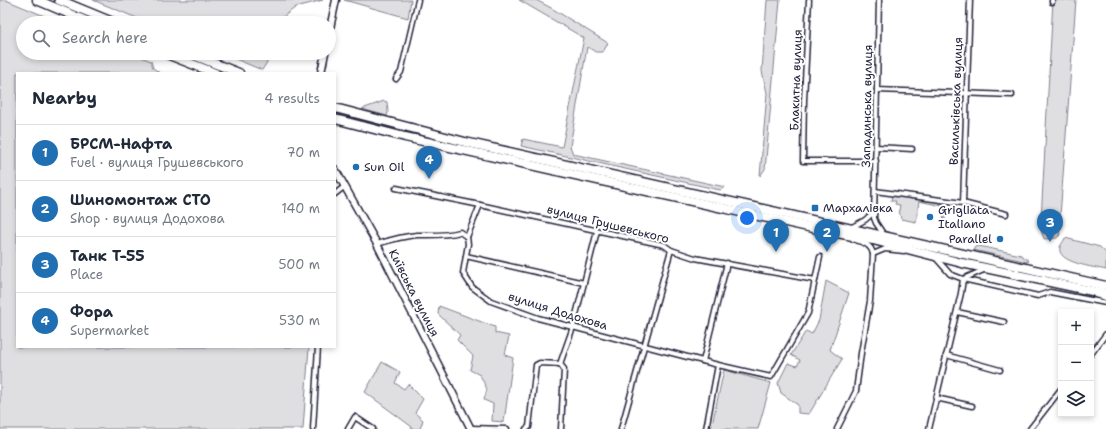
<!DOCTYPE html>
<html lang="en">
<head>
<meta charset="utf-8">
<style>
	:root { --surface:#fff; --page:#f6f6f7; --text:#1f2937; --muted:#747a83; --line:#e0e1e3; --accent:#1f6fb2 }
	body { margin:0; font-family:"Shantell Sans",sans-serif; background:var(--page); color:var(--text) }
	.controls { position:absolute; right:12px; bottom:12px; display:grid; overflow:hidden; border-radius:0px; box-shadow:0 2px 6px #0003 }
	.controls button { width:36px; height:36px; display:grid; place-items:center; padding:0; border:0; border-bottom:1px solid var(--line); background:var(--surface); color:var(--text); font:20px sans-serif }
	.you { position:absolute; left:747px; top:218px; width:14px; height:14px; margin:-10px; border:3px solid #fff; border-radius:50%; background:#1a73e8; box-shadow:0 0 0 6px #1a73e833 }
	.badge { display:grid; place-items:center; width:26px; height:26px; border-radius:50%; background:var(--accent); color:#fff; font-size:13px; font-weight:700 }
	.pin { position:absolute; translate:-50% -33px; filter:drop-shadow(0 1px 2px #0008) }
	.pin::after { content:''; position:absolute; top:21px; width:14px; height:12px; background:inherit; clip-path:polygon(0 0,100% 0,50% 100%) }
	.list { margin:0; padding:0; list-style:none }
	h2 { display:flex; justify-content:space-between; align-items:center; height:52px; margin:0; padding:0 16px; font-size:17px }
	h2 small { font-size:13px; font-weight:400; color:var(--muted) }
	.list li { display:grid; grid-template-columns:26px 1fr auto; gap:12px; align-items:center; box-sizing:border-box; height:56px; padding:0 16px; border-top:1px solid var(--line) }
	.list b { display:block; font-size:15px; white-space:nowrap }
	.list p { margin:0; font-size:13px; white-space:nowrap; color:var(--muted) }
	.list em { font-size:13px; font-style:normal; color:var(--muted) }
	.icon { flex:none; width:22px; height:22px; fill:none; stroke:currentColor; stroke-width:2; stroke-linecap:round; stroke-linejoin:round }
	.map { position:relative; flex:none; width:1106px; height:429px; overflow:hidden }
	.search { position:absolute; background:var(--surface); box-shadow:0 2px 6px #0003; left:16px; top:16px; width:320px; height:44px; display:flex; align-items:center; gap:10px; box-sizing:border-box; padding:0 14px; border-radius:22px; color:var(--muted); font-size:15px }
	.panel { position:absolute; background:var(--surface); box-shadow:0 2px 6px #0003; left:16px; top:72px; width:320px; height:276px; border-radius:0px }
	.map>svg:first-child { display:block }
	.green { fill:#dfdfe2; stroke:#80808e }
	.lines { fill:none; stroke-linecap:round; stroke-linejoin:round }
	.street-casing { stroke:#22223b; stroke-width:7 }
	.secondary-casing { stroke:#22223b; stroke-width:9 }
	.highway-casing { stroke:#22223b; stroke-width:11 }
	.street { stroke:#fff; stroke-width:4 }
	.secondary { stroke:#fff; stroke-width:6 }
	.highway { stroke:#fff; stroke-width:8 }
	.poi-dot { fill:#1f6fb2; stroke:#fff; stroke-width:1.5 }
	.labels { text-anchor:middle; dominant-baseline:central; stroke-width:4; stroke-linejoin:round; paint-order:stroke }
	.street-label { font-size:12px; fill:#22223b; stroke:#fff }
	.poi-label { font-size:12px; fill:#22223b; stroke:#fff; text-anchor:start }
</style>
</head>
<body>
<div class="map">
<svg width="1106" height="429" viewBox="0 0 1106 429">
	<rect width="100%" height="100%" fill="#fff"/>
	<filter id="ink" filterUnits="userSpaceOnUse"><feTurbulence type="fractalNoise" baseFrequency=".025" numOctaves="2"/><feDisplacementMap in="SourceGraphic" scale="8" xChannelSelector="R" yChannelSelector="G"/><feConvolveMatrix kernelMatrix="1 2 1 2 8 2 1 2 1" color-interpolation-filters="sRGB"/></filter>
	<g filter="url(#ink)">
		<!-- green -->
		<g class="green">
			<polygon points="0,0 6,0 61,23 23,23 23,53 132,53 151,61 153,68 160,73 17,73 17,347 309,347 303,429 0,429"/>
			<polygon points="93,0 323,0 296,7 275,23 149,23"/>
			<polygon points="344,0 411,0 408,18"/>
			<polygon points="519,0 536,0 553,9 608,43 603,52 596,52 587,47 570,146 573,154 725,187 720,190 521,146 523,139 562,147 584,38"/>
			<polygon points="767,0 780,0 766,159 765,169 760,176 767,93 762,71"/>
			<polygon points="1053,0 1076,0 1059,230 1060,235 1057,238 1044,239 1042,233 1041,220"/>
			<polygon points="221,53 273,53 262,70"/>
			<polygon points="384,101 387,102 388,112 387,116 362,109"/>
			<polygon points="892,195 948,204 944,224 943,224 944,212 941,211 942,206 919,201 916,222 901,219 899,210 900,205 895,204 896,201 891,201"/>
			<path d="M 1065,238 L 1100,247 L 1106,253 L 1106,270 C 1095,267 1056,263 1060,247 C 1061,244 1064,241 1065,238 Z"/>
			<polygon points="979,246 1021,255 1029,261 1028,262 973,250 975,247"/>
			<polygon points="826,281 849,293 830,350 842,359 809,414 798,413 798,405 781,393 778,383 788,363 797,366 800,360 791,355 806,331 812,334 819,320"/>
			<polygon points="439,306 495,327 495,333 509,336 505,355 513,358 504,422 492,421 493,404 484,400 487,389 480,375 470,370 473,356 457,340 460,335 438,314"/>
			<polygon points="382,362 400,372 395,383 404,389 408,384 423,399 415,413 423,420 420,429 411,429 412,427 365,392"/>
			<polygon points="724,370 771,383 758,429 711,429"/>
		</g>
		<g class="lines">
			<!-- street casing -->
			<g class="street-casing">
				<g id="street">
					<polyline points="809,0 804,100 803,161 876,161"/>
					<polyline points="879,0 874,218 876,223 884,235"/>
					<polyline points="1052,2 1052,0"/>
					<polyline points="396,79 401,72 418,0"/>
					<polyline points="877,90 1012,95"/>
					<polyline points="876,147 912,149"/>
					<polyline points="396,188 480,205 664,245 671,250 695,258 815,280"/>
					<polyline points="875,191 963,203 1006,214"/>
					<polyline points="335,194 345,186"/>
					<polyline points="963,203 970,0"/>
					<polyline points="852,227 865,220 874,212"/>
					<polyline points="467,237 480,205"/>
					<path d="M 377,244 C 390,240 403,236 417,235 C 431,235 446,236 460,232 L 467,237 L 468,244 L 463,273 L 472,287 L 491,301 L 538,318 L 718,365 L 771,377 L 808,313 L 820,257"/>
					<polyline points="873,254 885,249 904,251"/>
					<polyline points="466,256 584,283"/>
					<polyline points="935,257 950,274 963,279 986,269"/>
					<polyline points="1095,295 1106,298"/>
					<polyline points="957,312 1004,322"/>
					<polyline points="1091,354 1106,334"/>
					<polyline points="946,355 1000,370"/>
					<polyline points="703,361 727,263"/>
					<polyline points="936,398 972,406"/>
					<polyline points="471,428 507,429"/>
					<polyline points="313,429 318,347"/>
					<polyline points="348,429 355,417 373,429"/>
					<polyline points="526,429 529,427 536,365 540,363 560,364"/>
					<polyline points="561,429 564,369 560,364 573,327 597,231"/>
					<polyline points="621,429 671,250"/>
					<polyline points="706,429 718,365"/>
					<path d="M 837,429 L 856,391 L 861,353 L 870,301 L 873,254 C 871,243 862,243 853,239"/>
					<polyline points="929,429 961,293 963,279 1038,296 1050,292 1106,303"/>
					<polyline points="1030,429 1061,389"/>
				</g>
			</g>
			<!-- secondary casing -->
			<g class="secondary-casing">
				<g id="secondary">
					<polyline points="329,33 336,0"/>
					<polyline points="321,73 325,53"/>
					<polyline points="335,169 377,244 471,429"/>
				</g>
			</g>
			<!-- highway casing -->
			<g class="highway-casing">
				<g id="highway">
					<polyline points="37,0 91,23"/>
					<polyline points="59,0 115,23"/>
					<polyline points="164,53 215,73"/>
					<polyline points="188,53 239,73"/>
					<polyline points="335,108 465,142 1106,286"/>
					<polyline points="335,119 405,137 817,229 873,240 962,263 1106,294"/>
				</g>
			</g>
			<!-- street -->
			<use href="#street" class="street"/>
			<!-- secondary -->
			<use href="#secondary" class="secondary"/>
			<!-- highway -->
			<use href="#highway" class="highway"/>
		</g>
	</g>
	<!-- markers -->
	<g class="poi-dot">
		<circle cx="356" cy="167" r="4"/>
		<rect x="811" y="204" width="8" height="8" rx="2"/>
		<circle cx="930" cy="217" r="4"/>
		<circle cx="1000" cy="239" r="4"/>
	</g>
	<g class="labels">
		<!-- street labels -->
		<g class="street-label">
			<text transform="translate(796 80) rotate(-88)">Блакитна вулиця</text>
			<text transform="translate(956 101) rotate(-88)">Васильківська вулиця</text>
			<text transform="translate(867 106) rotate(-89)">Западинська вулиця</text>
			<text transform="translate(608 224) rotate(14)">вулиця Грушевського</text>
			<text transform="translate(414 293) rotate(63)">Київська вулиця</text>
			<text transform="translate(558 311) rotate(17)">вулиця Додохова</text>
		</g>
		<!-- poi labels -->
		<g class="poi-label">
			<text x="364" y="167">Sun Oil</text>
			<text x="823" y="208">Мархалівка</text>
			<text x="938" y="210">Grigliata<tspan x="938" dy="14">Italiano</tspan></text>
			<text x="992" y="239" text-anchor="end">Parallel</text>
		</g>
	</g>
</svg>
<div class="controls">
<button>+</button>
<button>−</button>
<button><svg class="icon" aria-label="layers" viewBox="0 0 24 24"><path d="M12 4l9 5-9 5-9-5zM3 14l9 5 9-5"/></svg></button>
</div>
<div class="you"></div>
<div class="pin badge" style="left:776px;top:252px">1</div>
<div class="pin badge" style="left:827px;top:252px">2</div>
<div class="pin badge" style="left:1050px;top:242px">3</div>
<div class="pin badge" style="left:429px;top:179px">4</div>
<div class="search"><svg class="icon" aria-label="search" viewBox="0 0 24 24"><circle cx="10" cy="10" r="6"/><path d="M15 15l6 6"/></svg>Search here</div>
<section class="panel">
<h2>Nearby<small>4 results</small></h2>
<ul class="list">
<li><span class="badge">1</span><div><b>БРСМ-Нафта</b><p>Fuel · вулиця Грушевського</p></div><em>70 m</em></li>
<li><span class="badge">2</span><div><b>Шиномонтаж СТО</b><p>Shop · вулиця Додохова</p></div><em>140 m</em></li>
<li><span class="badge">3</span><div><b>Танк Т-55</b><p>Place</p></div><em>500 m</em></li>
<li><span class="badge">4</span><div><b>Фора</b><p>Supermarket</p></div><em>530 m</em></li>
</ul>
</section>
</div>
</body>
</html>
